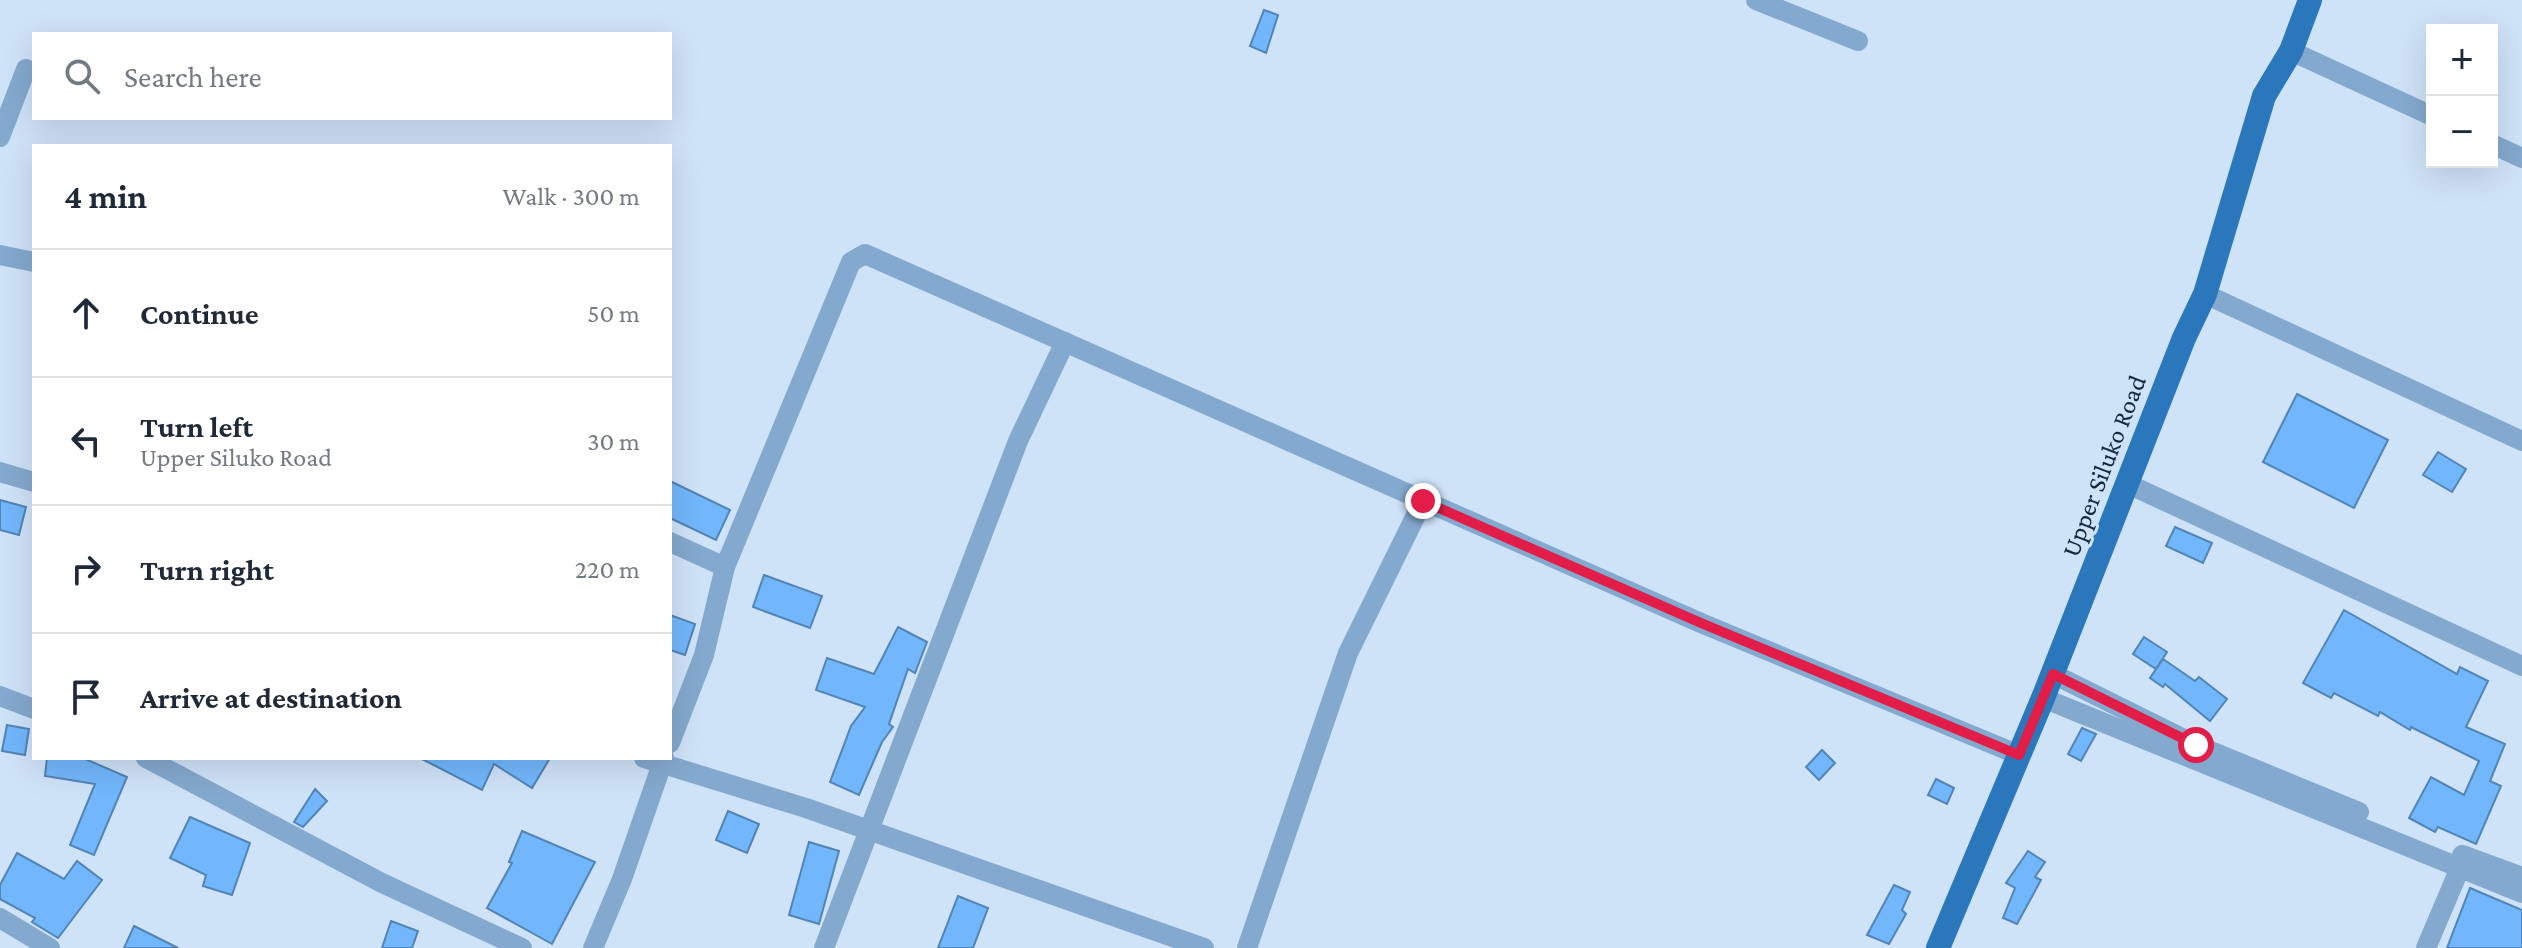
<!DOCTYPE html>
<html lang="en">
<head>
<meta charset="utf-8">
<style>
	:root { --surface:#fff; --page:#f2f2f3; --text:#1f2937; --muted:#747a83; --line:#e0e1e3 }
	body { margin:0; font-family:"Crimson Pro",serif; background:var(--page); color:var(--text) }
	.controls { position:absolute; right:24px; top:24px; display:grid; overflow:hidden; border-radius:0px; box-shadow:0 8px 32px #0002 }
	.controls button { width:72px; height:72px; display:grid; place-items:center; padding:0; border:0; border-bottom:2px solid var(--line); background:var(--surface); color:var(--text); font:40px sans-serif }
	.stop { position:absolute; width:24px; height:24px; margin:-18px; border:6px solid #e11d48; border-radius:50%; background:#fff }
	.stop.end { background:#e11d48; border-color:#fff; box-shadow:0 2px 8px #0008 }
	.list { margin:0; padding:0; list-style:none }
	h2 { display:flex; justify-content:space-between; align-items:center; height:104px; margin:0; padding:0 32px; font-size:34px }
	h2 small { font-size:26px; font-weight:400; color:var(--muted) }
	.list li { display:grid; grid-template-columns:52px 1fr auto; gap:24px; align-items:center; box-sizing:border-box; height:128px; padding:0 32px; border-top:2px solid var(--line) }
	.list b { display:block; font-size:30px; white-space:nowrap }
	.list p { margin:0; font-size:26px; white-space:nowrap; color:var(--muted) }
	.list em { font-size:26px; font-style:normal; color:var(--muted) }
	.icon { flex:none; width:44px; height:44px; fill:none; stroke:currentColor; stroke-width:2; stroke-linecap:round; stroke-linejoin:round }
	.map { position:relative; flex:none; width:2522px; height:948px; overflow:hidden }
	.search { position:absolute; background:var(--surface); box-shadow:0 8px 32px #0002; left:32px; top:32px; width:640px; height:88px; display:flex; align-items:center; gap:20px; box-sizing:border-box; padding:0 28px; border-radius:0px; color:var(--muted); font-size:30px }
	.panel { position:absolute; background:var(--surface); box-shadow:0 8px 32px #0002; left:32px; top:144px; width:640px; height:616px; border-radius:0px }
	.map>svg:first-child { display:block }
	.building { fill:#72b7fb; stroke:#5284b5; stroke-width:2 }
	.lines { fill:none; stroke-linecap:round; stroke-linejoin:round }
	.minor { stroke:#84a9ce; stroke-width:20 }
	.major { stroke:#2b77bb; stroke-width:24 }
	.route { stroke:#e11d48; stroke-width:10 }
	.labels { text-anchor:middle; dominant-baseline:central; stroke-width:6; stroke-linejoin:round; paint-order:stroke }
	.street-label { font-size:26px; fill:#14293d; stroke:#cee2f8 }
</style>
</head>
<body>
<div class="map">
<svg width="2522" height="948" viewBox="0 0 2522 948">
	<rect width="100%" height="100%" fill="#cee2f8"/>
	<!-- building -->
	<g class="building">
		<polygon points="1264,10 1278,15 1266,53 1250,46"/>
		<polygon points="2297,394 2388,440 2354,508 2263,462"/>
		<polygon points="2438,452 2466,469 2452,492 2423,475"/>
		<polygon points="670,481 730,510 716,540 670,518"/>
		<polygon points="0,500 26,507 19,535 0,530"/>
		<polygon points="2175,527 2212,543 2203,563 2166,546"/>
		<polygon points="764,575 822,596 810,628 753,607"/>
		<polygon points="2344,610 2457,674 2460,667 2488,681 2466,727 2505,744 2490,781 2501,786 2476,844 2438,827 2435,832 2409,818 2431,777 2464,795 2479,761 2411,727 2410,730 2380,712 2378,716 2334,693 2331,698 2303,683"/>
		<polygon points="670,615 695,624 685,655 670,650"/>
		<polygon points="898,627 927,642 915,673 908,669 889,724 893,727 882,742 859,795 830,782 851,726 865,707 816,690 827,658 874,674"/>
		<polygon points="2144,637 2167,652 2156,669 2133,654"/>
		<polygon points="2163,659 2195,681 2199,677 2227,699 2210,721 2165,684 2163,687 2150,678"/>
		<polygon points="7,725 29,729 25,755 2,751"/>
		<polygon points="2082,728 2096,734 2081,761 2068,754"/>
		<polygon points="1822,750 1835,763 1819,780 1806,767"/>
		<polygon points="47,758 83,758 127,777 94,855 70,845 95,784 45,776"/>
		<polygon points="420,758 550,758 532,788 494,764 482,790"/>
		<polygon points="1936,779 1954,788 1947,804 1928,795"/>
		<polygon points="315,789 327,801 303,827 294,822"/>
		<polygon points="728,811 759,824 747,853 716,840"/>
		<polygon points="190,817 250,843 232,895 203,886 206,875 170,858"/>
		<polygon points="522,831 595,862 552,944 487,908 512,863 509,862"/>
		<polygon points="809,842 839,851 819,924 789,915"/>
		<polygon points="2028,851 2045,862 2035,877 2041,880 2017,924 2003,918 2015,888 2006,883"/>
		<polygon points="17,853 64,879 77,861 102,880 58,938 32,922 35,918 0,899 0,885"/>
		<polygon points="1894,885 1910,892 1902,910 1906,914 1889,944 1867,935"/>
		<polygon points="2470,888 2522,910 2522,948 2447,948"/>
		<polygon points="958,896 988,908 973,948 938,948"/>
		<polygon points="391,921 418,931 412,948 382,948"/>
		<polygon points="134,926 178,948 124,948"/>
	</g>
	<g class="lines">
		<!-- minor -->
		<g class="minor">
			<polyline points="1756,0 1858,41"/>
			<polyline points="2291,51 2432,116"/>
			<polyline points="0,137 26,69"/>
			<polyline points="2492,144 2522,158"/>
			<polyline points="0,255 34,262"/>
			<polyline points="2205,294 2522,441"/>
			<polyline points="0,472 34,482"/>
			<polyline points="2128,484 2522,666"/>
			<polyline points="670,542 725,567"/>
			<polyline points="2053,674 2196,745 2359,812"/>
			<polyline points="0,696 34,709"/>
			<polyline points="2043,698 2522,893"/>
			<polyline points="670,743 704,655 725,567 851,262 865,254 1701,623 2019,755"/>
			<polyline points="146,758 382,883 522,948"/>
			<polyline points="644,758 806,808 1204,948"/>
			<polyline points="2462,855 2522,877"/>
			<polyline points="0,918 50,948"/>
			<polyline points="593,948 622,879 664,758"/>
			<polyline points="824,948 1018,441 1065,342"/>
			<polyline points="1247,948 1348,653 1423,501"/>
			<polyline points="2426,948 2465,856"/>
		</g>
		<!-- major -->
		<polyline class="major" points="1938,948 2043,698 2184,338 2205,294 2264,96 2291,51 2310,0"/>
	</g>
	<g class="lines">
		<!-- route -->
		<polyline class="route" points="1423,501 1701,623 2019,755 2053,674 2196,745"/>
	</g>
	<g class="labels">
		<!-- street labels -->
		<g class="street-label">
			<text transform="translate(2104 466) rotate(-69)">Upper Siluko Road</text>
		</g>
	</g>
</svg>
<div class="controls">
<button>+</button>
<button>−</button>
</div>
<div class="stop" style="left:2196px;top:745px"></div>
<div class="stop end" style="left:1423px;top:501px"></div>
<div class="search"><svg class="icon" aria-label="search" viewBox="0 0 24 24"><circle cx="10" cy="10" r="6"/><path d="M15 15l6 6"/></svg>Search here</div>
<section class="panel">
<h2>4 min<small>Walk · 300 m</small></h2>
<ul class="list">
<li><svg class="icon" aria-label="ahead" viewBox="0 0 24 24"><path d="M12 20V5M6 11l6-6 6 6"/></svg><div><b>Continue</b></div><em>50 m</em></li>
<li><svg class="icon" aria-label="left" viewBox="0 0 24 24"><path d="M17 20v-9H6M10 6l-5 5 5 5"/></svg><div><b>Turn left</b><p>Upper Siluko Road</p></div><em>30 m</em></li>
<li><svg class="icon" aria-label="right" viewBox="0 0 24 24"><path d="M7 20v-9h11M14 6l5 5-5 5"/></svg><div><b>Turn right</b></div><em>220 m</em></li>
<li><svg class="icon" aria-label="arrive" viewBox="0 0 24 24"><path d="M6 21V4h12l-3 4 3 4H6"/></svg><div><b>Arrive at destination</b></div></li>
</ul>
</section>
</div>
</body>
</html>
